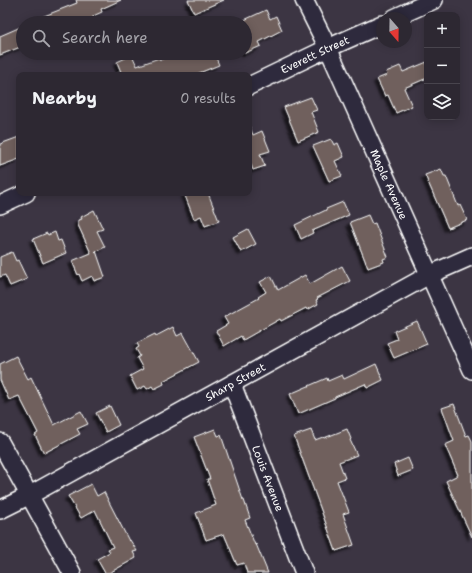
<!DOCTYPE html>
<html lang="en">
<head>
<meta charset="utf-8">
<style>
	:root { --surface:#2d2832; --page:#35303a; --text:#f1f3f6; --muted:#a7a6ac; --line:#48444d }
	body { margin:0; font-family:"Shantell Sans",sans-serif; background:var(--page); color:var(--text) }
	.controls { position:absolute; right:12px; top:12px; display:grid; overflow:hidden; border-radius:8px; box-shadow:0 2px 10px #0003 }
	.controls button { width:36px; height:36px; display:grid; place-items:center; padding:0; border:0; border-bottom:1px solid var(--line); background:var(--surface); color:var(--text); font:20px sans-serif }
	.compass { position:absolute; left:376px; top:12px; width:36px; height:36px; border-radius:50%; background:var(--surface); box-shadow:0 2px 10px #0003; rotate:160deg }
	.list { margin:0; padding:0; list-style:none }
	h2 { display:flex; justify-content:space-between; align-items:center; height:52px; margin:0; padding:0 16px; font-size:17px }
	h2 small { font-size:13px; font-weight:400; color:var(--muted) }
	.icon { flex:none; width:22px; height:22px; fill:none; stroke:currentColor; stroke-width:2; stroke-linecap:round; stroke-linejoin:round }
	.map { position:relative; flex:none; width:472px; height:573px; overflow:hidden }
	.search { position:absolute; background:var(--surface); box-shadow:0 2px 10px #0003; left:16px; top:16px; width:236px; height:44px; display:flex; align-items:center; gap:10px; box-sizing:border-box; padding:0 14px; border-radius:22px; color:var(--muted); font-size:15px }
	.panel { position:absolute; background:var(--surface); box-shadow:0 2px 10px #0003; left:16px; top:72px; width:236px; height:124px; border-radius:8px }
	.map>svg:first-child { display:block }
	.building { fill:#6f615d; stroke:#fff; filter:url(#shadow) }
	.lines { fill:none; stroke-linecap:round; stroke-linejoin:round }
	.minor-casing { stroke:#fff; stroke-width:20 }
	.minor { stroke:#2f2a3d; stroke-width:17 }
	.labels { text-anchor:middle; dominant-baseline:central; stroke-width:3; stroke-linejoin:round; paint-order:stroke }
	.street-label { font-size:11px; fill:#fff; stroke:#2f2a3d }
</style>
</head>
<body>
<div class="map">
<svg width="472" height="573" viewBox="0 0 472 573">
	<defs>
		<filter id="shadow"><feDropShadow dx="-3.5" dy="3.5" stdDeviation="1" flood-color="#0009"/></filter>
	</defs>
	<rect width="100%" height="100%" fill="#3c3543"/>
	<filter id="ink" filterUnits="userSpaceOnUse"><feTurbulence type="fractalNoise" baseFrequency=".025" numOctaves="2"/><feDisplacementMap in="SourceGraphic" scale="8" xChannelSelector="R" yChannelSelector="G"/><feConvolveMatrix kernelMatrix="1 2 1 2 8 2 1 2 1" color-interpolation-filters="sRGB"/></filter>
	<g filter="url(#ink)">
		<!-- building -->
		<g class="building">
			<polygon points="76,0 121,0 101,9 102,12 93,16 94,19 84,23 29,23 29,22 77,3"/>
			<polygon points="188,0 224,0 194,13"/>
			<polygon points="266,10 270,19 276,16 282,30 259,42 261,46 245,53 245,23 242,23 242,21"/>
			<polygon points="23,26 23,46 0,55 0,36"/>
			<polygon points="177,53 214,53 219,65 194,75 116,75 116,74 121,72 117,62 132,55 137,66 159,58 160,60"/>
			<polygon points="427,62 427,78 404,88 412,106 396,113 388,95 385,96 377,79 387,75 386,72 400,66 403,72"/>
			<polygon points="311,97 317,110 311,112 319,132 298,141 284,107"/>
			<polygon points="249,127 250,127 253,135 262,131 270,151 260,154 265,166 253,170 249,159"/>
			<polygon points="19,137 19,159 0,166 0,144"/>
			<polygon points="331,139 334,145 338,143 344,157 335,161 342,176 329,181 313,146"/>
			<polygon points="441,169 444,176 446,176 458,206 460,205 467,220 448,228 425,175"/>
			<polygon points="184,193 208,193 219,221 205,226 201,216 194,219"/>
			<polygon points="343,202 349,215 312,231 313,233 301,239 295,225 326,210 326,209"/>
			<polygon points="94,210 103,229 97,231 105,247 95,252 96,251 105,277 94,281 92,276 82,281 79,274 78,275 72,261 91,253 78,225 78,220 82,219 81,217"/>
			<polygon points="368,215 372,224 375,223 388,257 383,259 384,262 368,268 350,222"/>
			<polygon points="248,229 256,244 241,252 233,237"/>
			<polygon points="55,232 58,241 61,240 66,253 43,263 33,239 47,233 48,235"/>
			<polygon points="12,252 16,261 18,260 27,279 10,286 5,275 0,277 0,257"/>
			<polygon points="342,266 350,281 317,298 318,299 316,300 318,304 307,310 306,308 281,321 280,319 243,340 241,336 224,346 216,331 228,324 224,317 259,298 258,297 266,292 260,282 271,276 278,290 305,275 310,284"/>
			<polygon points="417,321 427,344 394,358 387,343 397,339 394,331"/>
			<polygon points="173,327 177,336 183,333 199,362 163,381 164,384 154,389 152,386 147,389 145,386 137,390 130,376 143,369 137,358 140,356 136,349 139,347 137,343 155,334 156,336"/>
			<polygon points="16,356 28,379 31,377 54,425 81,411 88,424 77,429 80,434 44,453 35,435 38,433 19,396 9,400 0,380 0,364"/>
			<polygon points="376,364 383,380 367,388 365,384 335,397 335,398 298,414 290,394 327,378 328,381 342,375 344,379"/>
			<polygon points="454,404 466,436 469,435 472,441 472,537 446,481 458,475 445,445 454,441 442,408"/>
			<polygon points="110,406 119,425 106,432 96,413"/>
			<polygon points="215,429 218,436 221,435 243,500 244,500 250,518 245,520 255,545 256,544 268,573 247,573 244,563 237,565 224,534 206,540 196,513 216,505 207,479 210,479 194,437"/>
			<polygon points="347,429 351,439 350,440 357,455 339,462 345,478 337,481 349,512 343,514 354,545 336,551 294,436 311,430 315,440 323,437 324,438"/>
			<polygon points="408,458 413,470 398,476 394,464"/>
			<polygon points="91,484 97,496 104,492 109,502 129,541 130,540 137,551 133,552 136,558 109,573 105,573 97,559 110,552 108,549 113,547 95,510 81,518 68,496"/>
		</g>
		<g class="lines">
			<!-- minor casing -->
			<g class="minor-casing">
				<g id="minor">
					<path id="s1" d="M 304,0 L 328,48 L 472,370"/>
					<polyline points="394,18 434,0"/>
					<path id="s2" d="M 249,86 L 328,48 L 382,24"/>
					<polyline points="0,205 26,193"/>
					<path id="s3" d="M 232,384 L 304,573"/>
					<polyline points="0,442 72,573"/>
					<path id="s4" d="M 0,510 L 30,495 L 429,275 L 472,256"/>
				</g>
			</g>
			<!-- minor -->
			<use href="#minor" class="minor"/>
		</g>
	</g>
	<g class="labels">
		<!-- street labels -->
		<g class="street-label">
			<text stroke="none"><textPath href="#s2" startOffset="73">Everett Street</textPath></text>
			<text stroke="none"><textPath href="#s1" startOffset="203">Maple Avenue</textPath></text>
			<text stroke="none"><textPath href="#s4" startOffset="268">Sharp Street</textPath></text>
			<text stroke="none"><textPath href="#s3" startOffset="101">Louis Avenue</textPath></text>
		</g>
	</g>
</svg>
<div class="controls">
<button>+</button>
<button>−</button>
<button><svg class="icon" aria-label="layers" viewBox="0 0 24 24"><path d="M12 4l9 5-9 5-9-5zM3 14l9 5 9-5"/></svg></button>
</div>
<svg class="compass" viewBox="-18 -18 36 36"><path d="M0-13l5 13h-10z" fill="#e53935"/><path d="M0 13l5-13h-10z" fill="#a7a6ac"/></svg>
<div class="search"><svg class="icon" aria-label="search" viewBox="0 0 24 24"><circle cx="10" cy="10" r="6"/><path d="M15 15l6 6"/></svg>Search here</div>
<section class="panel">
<h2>Nearby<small>0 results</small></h2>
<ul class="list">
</ul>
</section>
</div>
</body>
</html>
